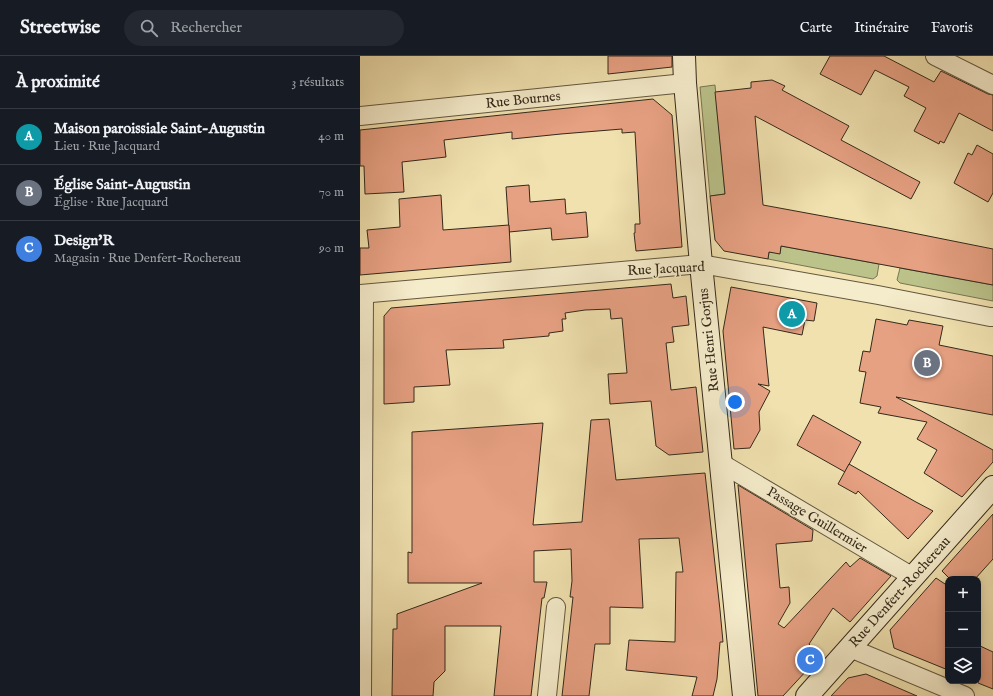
<!DOCTYPE html>
<html lang="fr">
<head>
<meta charset="utf-8">
<style>
	:root { --surface:#171b24; --page:#242831; --text:#f1f3f6; --muted:#9ea1a6; --line:#363941; --accent:#1a73e8 }
	body { margin:0; font-family:"IM FELL English",serif; background:var(--page); color:var(--text) }
	.controls { position:absolute; right:12px; bottom:12px; display:grid; overflow:hidden; border-radius:8px; box-shadow:0 2px 10px #0003 }
	.controls button { width:36px; height:36px; display:grid; place-items:center; padding:0; border:0; border-bottom:1px solid var(--line); background:var(--surface); color:var(--text); font:20px sans-serif }
	.you { position:absolute; left:375px; top:346px; width:14px; height:14px; margin:-10px; border:3px solid #fff; border-radius:50%; background:#1a73e8; box-shadow:0 0 0 6px #1a73e833 }
	.badge { display:grid; place-items:center; width:26px; height:26px; border-radius:50%; background:var(--accent); color:#fff; font-size:13px; font-weight:700 }
	.pin { position:absolute; translate:-50% -50%; border:2px solid #fff; box-shadow:0 1px 4px #0006 }
	.list { margin:0; padding:0; list-style:none }
	h2 { display:flex; justify-content:space-between; align-items:center; height:52px; margin:0; padding:0 16px; font-size:17px }
	h2 small { font-size:13px; font-weight:400; color:var(--muted) }
	.list li { display:grid; grid-template-columns:26px 1fr auto; gap:12px; align-items:center; box-sizing:border-box; height:56px; padding:0 16px; border-top:1px solid var(--line) }
	.list b { display:block; font-size:15px; white-space:nowrap }
	.list p { margin:0; font-size:13px; white-space:nowrap; color:var(--muted) }
	.list em { font-size:13px; font-style:normal; color:var(--muted) }
	.icon { flex:none; width:22px; height:22px; fill:none; stroke:currentColor; stroke-width:2; stroke-linecap:round; stroke-linejoin:round }
	.map { position:relative; flex:none; width:633px; height:640px; overflow:hidden }
	header { display:flex; align-items:center; gap:24px; box-sizing:border-box; height:56px; padding:0 20px; background:var(--surface); border-bottom:1px solid var(--line) }
	header strong { font-size:19px }
	nav { display:flex; gap:22px; margin-inline-start:auto; font-size:14px }
	.search { width:280px; height:36px; background:var(--page); display:flex; align-items:center; gap:10px; box-sizing:border-box; padding:0 14px; border-radius:22px; color:var(--muted); font-size:15px }
	main { display:flex }
	aside { flex:1; background:var(--surface) }
	.map>svg:first-child { display:block }
	.green { fill:#bbc28a; stroke:#787652 }
	.building { fill:#e6a082; stroke:#34291a }
	.lines { fill:none; stroke-linecap:round; stroke-linejoin:round }
	.street-casing { stroke:#63573f; stroke-width:20 }
	.secondary-casing { stroke:#34291a; stroke-width:24 }
	.street { stroke:#f5eccb; stroke-width:18 }
	.secondary { stroke:#f5eccb; stroke-width:22 }
	.labels { text-anchor:middle; dominant-baseline:central; stroke-width:3; stroke-linejoin:round; paint-order:stroke }
	.street-label { font-size:14px; fill:#34291a; stroke:#f5eccb }
</style>
</head>
<body>
<header>
<strong>Streetwise</strong>
<div class="search"><svg class="icon" aria-label="search" viewBox="0 0 24 24"><circle cx="10" cy="10" r="6"/><path d="M15 15l6 6"/></svg>Rechercher</div>
<nav><a>Carte</a><a>Itinéraire</a><a>Favoris</a></nav>
</header>
<main>
<aside>
<h2>À proximité<small>3 résultats</small></h2>
<ul class="list">
<li><span class="badge" style="background:#0f9aa8">A</span><div><b>Maison paroissiale Saint-Augustin</b><p>Lieu · Rue Jacquard</p></div><em>40 m</em></li>
<li><span class="badge" style="background:#6b7280">B</span><div><b>Église Saint-Augustin</b><p>Église · Rue Jacquard</p></div><em>70 m</em></li>
<li><span class="badge" style="background:#3f7fe0">C</span><div><b>Design'R</b><p>Magasin · Rue Denfert-Rochereau</p></div><em>90 m</em></li>
</ul>
</aside>
<div class="map">
<svg width="633" height="640" viewBox="0 0 633 640">
	<rect width="100%" height="100%" fill="#f0e1af"/>
	<filter id="stains"><feTurbulence type="fractalNoise" baseFrequency=".005" numOctaves="4"/><feColorMatrix values="0 0 0 0 .2 0 0 0 0 .09 0 0 0 0 .02 0 0 0 .5 -.17"/></filter>
	<radialGradient id="worn" r=".72"><stop offset=".6" stop-color="#630" stop-opacity="0"/><stop offset="1" stop-color="#630" stop-opacity=".3"/></radialGradient>
	<!-- green -->
	<g class="green">
		<polygon points="355,29 365,138 350,140 340,31"/>
		<polygon points="421,190 519,208 517,220 513,223 408,203 409,196 420,197"/>
		<polygon points="540,212 633,229 633,245 540,227 537,224"/>
	</g>
	<!-- building -->
	<g class="building">
		<polygon points="248,0 312,0 312,11 248,18"/>
		<polygon points="470,0 524,0 574,26 581,15 628,38 633,39 633,75 599,57 584,87 580,85 579,88 554,75 566,52 544,40 549,31 515,14 501,39 460,18"/>
		<polygon points="412,24 425,30 422,34 489,70 481,84 560,126 551,143 395,60 403,149 528,172 633,193 633,229 421,190 420,198 409,196 408,203 364,195 355,184 350,140 365,138 355,36 391,32 391,26"/>
		<polygon points="293,43 312,59 322,191 276,195 274,177 275,177 275,168 280,168 275,76 262,77 262,73 201,78 152,83 152,76 84,84 86,101 42,106 44,136 5,138 4,110 0,110 0,74"/>
		<polygon points="617,89 633,98 633,137 628,146 594,127 608,97 612,99"/>
		<polygon points="169,129 170,146 205,143 206,158 226,156 228,181 192,184 191,172 149,176 146,131"/>
		<polygon points="81,139 83,174 149,169 151,206 0,219 0,192 9,192 7,174 40,171 39,143"/>
		<polygon points="311,228 313,242 326,240 329,269 312,271 314,286 306,287 311,334 336,331 343,396 309,399 296,390 291,345 250,348 248,318 267,317 262,262 251,263 250,253 225,254 205,257 206,263 202,263 203,275 189,277 189,280 143,284 144,292 86,294 90,329 54,331 54,346 24,348 24,260 31,252"/>
		<polygon points="371,231 457,247 454,265 445,264 442,279 403,271 409,330 398,328 410,335 399,356 400,374 390,392 374,393 363,275"/>
		<polygon points="516,263 547,269 549,264 583,270 579,289 633,300 633,359 536,341 633,394 633,406 602,441 564,417 577,394 557,383 567,366 518,357 521,351 500,347 506,316 499,315 503,295 510,296"/>
		<polygon points="453,359 501,386 485,416 437,389"/>
		<polygon points="249,363 256,424 345,417 360,554 363,586 360,586 357,623 353,640 332,640 337,621 266,614 269,584 315,586 316,516 323,516 319,482 279,483 283,552 250,551 250,588 235,588 229,640 202,640 213,541 210,541 212,525 211,493 174,495 174,526 187,526 184,542 182,542 171,640 134,640 141,570 85,570 85,615 74,626 73,640 32,640 33,573 37,573 37,558 122,527 48,527 48,496 52,497 52,376 183,367 173,469 222,466 231,364"/>
		<polygon points="489,408 556,446 573,455 548,483 498,435 496,438 478,428"/>
		<polygon points="378,429 453,474 452,485 416,488 420,532 429,531 430,547 418,568 424,572 486,506 490,511 500,502 531,520 490,566 473,552 449,588 460,600 423,640 398,640"/>
		<polygon points="633,458 633,503 615,523 590,523 582,515"/>
		<polygon points="576,522 588,530 588,614 534,592 530,574"/>
		<polygon points="618,589 633,596 633,633 618,627"/>
		<polygon points="506,618 557,640 471,640 488,622"/>
	</g>
	<g class="lines">
		<!-- street casing -->
		<g class="street-casing">
			<g id="street">
				<polyline points="575,0 633,29"/>
				<polyline points="0,60 325,27"/>
				<polyline points="0,238 341,208 518,239 630,261 633,261"/>
				<polyline points="361,407 553,521"/>
				<polyline points="490,592 605,640"/>
				<polyline points="2,640 4,238"/>
				<polyline points="187,640 196,551"/>
			</g>
		</g>
		<!-- secondary casing -->
		<g class="secondary-casing">
			<g id="secondary">
				<polyline points="324,0 325,27 341,208 384,640"/>
				<polyline points="447,640 633,431"/>
			</g>
		</g>
		<!-- street -->
		<use href="#street" class="street"/>
		<!-- secondary -->
		<use href="#secondary" class="secondary"/>
	</g>
	<g class="labels">
		<!-- street labels -->
		<g class="street-label">
			<text transform="translate(163 44) rotate(-6)">Rue Bournes</text>
			<text transform="translate(306 213) rotate(-3)">Rue Jacquard</text>
			<text transform="translate(349 284) rotate(-96)">Rue Henri Gorjus</text>
			<text transform="translate(457 464) rotate(31)">Passage Guillermier</text>
			<text transform="translate(540 536) rotate(-48)">Rue Denfert-Rochereau</text>
		</g>
	</g>
	<rect width="100%" height="100%" filter="url(#stains)"/>
	<rect width="100%" height="100%" fill="url(#worn)"/>
</svg>
<div class="controls">
<button>+</button>
<button>−</button>
<button><svg class="icon" aria-label="layers" viewBox="0 0 24 24"><path d="M12 4l9 5-9 5-9-5zM3 14l9 5 9-5"/></svg></button>
</div>
<div class="you"></div>
<div class="pin badge" style="left:432px;top:258px;background:#0f9aa8">A</div>
<div class="pin badge" style="left:567px;top:307px;background:#6b7280">B</div>
<div class="pin badge" style="left:450px;top:604px;background:#3f7fe0">C</div>
</div>
</main>
</body>
</html>
